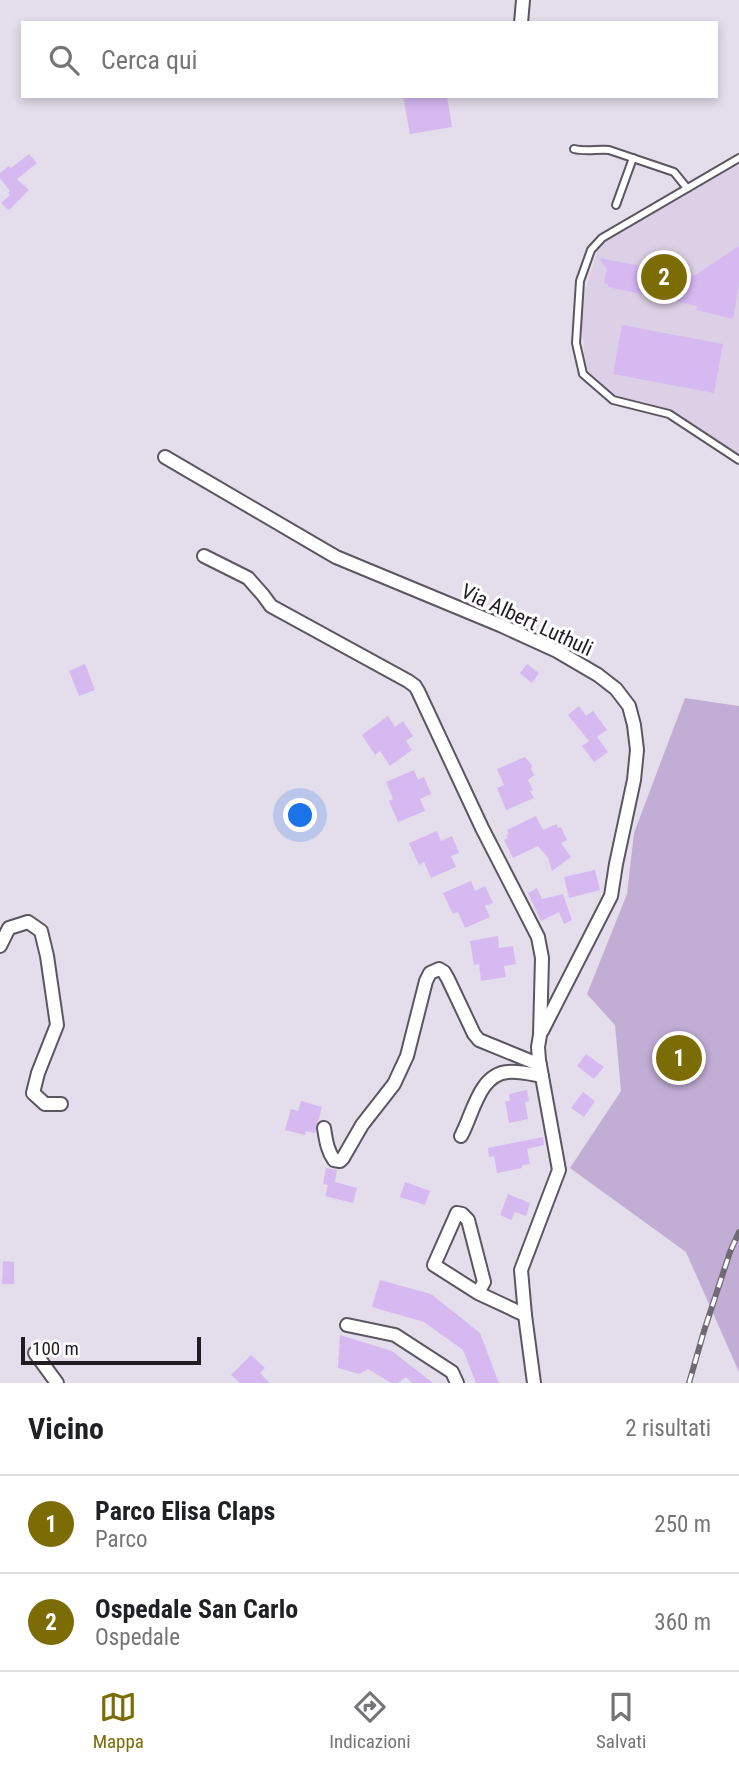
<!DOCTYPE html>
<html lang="it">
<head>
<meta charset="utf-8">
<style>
	:root { --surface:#fff; --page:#f6f6f6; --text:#202124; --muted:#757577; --line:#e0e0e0; --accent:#7c6c06 }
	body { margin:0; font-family:"Roboto Condensed",sans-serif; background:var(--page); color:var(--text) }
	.scale { position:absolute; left:21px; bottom:18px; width:180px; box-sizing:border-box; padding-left:7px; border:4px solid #201d22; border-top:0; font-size:19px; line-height:24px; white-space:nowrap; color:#201d22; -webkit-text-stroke:5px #fff; paint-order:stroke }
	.you { position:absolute; left:301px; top:816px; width:24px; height:24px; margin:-18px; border:5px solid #fff; border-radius:50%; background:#1a73e8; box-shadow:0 0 0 10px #1a73e833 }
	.badge { display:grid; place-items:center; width:46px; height:46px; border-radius:50%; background:var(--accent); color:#fff; font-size:23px; font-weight:700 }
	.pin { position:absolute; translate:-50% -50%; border:4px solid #fff; box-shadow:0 2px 7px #0006 }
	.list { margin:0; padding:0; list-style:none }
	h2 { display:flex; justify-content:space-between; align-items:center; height:91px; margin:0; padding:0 28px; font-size:30px }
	h2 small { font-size:23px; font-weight:400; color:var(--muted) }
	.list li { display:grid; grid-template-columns:46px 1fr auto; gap:21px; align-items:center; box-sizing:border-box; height:98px; padding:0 28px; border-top:2px solid var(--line) }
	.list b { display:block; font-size:26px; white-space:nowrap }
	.list p { margin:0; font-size:23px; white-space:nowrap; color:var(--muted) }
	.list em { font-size:23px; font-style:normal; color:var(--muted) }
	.icon { flex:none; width:38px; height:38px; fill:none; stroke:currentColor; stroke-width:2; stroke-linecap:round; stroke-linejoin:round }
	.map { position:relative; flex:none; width:739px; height:1383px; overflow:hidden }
	.search { position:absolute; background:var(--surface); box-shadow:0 4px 10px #0003; left:21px; right:21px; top:21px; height:77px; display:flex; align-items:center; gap:18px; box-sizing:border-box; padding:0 24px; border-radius:0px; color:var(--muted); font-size:26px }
	.sheet { height:287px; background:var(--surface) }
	nav { display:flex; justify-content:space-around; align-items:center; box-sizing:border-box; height:98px; border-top:2px solid var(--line); background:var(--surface); font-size:19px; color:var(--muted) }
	nav a { display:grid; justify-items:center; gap:4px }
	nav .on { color:var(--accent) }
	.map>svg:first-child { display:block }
	.built { fill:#dbd0e5 }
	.green { fill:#c2add5 }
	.building { fill:#d7b9f2 }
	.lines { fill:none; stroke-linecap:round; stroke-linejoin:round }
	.service-casing { stroke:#5c5661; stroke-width:10 }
	.minor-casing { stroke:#5c5661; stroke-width:16 }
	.service { stroke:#fff; stroke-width:6 }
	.minor { stroke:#fff; stroke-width:12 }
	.rail-casing { stroke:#6f6a73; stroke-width:6 }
	.rail { stroke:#fff; stroke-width:3.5; stroke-dasharray:10; stroke-linecap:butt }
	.labels { text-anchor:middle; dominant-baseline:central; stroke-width:6; stroke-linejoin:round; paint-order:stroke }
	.street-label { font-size:21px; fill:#201d22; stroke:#fff }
</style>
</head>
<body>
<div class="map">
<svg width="739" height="1383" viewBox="0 0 739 1383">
	<rect width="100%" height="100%" fill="#e4ddeb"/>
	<!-- built -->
	<polygon class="built" points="739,161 739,462 669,414 613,400 583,374 584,342 577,316 602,238"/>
	<!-- green -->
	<polygon class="green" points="685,698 739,706 739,1372 686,1252 570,1168 621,1091 615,1025 587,994 627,894 634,833"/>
	<!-- building -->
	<g class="building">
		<polygon points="403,96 447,96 452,127 410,134"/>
		<polygon points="29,154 37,163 17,179 29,190 9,210 1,203 10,195 8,193 10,191 0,178 0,173 9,166 11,168"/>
		<polygon points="739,246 739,284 733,319 696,310 697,306 608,287 608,284 604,283 607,269 599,258 694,276"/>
		<polygon points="622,325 723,344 714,393 613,374"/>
		<polygon points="85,664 95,690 79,696 69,671"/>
		<polygon points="527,664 539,673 532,683 520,673"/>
		<polygon points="579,706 586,716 593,711 607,730 597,737 608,752 594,762 582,746 589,741 568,715"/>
		<polygon points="388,716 395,727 403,721 413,736 406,741 412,750 390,766 380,751 375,755 362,735"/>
		<polygon points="525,757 532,765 531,769 534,775 528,780 533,790 530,791 534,798 506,810 497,788 504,785 497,769"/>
		<polygon points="414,770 418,780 424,777 431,794 420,799 425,811 398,822 389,801 393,799 386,782"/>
		<polygon points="536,816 543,830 557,824 558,828 561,827 567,840 561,843 571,857 552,871 548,858 538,846 513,858 504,840 508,838 506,835 509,834 507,830"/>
		<polygon points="437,831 441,841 452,836 459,853 451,856 456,867 431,878 424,862 419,865 409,843"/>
		<polygon points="595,870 600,890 569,898 564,877"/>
		<polygon points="471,881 475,891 485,886 493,903 485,906 490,917 465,928 458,912 453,914 443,893"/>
		<polygon points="537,888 542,899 563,894 572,920 564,924 559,912 541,921 528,893"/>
		<polygon points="498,936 499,948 513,946 516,964 504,966 506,977 481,981 479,964 474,965 470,941"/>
		<polygon points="586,1054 604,1067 594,1079 577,1066"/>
		<polygon points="527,1090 529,1101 525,1102 528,1119 509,1123 505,1101 510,1101 509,1094"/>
		<polygon points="583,1092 595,1101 584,1117 571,1108"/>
		<polygon points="301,1101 322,1107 315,1133 306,1131 305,1135 285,1130 291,1109 298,1111"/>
		<polygon points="543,1137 544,1145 527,1149 530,1164 522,1165 522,1168 497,1173 494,1156 489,1157 488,1148"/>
		<polygon points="326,1168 337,1170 335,1182 357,1188 353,1203 325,1196 328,1185 323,1184"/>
		<polygon points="405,1182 430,1191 425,1205 400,1197"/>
		<polygon points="508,1194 530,1203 526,1216 515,1212 511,1220 500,1215"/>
		<polygon points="3,1261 14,1262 14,1284 2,1284"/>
		<polygon points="380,1280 431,1294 480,1333 499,1383 476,1383 463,1350 424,1322 372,1307"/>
		<polygon points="340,1335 392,1351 433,1383 412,1383 406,1377 398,1383 391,1383 368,1369 359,1374 338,1368"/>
		<polygon points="251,1355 265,1368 260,1373 270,1383 240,1383 231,1375"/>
	</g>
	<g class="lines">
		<!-- service casing -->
		<g class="service-casing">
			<g id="service">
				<path d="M 574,149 C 586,152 597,149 609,150 L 674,172 L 687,188"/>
				<polyline points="739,158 602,238 591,250 580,281 576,343 583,374 613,400 669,414 739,460"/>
				<polyline points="616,205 633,158"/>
			</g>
		</g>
		<!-- minor casing -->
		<g class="minor-casing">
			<g id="minor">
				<polyline points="521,23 523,0"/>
				<polyline points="165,457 336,557 500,625 557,651 598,675 616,689 629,706 634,725 637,750 634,780 616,864 611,896 542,1031"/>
				<polyline points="204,556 248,578 263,595 271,606 408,681 415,686 418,691 482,828 538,937 542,958 540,1035 538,1047 539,1060 559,1170 521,1270 525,1315 534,1383"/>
				<polyline points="0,946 9,928 28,922 41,931 47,956 57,1025 38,1073 33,1093 45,1104 61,1104"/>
				<path d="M 324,1128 C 326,1140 327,1150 334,1160 L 340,1161 L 343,1158 L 362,1125 L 394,1084 L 407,1056 L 426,981 L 430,973 L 439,969 L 444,972 L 448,979 L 474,1034 L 479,1040 L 540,1065"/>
				<path d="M 461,1136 C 473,1114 479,1074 508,1072 C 519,1071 531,1074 542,1076"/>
				<polyline points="478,1293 484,1282 468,1220 462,1214 457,1213 434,1265 478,1293 525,1315"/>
				<polyline points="347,1325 395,1335 452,1372 457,1383"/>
				<polyline points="35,1353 57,1383"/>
			</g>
		</g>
		<!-- service -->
		<use href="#service" class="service"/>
		<!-- minor -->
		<use href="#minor" class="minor"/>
		<!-- rail casing -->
		<g class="rail-casing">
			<polyline id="rail" points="689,1383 704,1331 730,1252 739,1232"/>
		</g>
		<!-- rail -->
		<use href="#rail" class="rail"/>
	</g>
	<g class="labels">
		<!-- street labels -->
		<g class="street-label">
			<text transform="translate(527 620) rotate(25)">Via Albert Luthuli</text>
		</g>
	</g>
</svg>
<div class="scale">100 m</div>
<div class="you"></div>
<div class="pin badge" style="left:679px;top:1058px">1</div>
<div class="pin badge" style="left:664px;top:277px">2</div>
<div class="search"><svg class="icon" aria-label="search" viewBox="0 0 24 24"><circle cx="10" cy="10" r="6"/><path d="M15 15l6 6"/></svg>Cerca qui</div>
</div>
<section class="sheet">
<h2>Vicino<small>2 risultati</small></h2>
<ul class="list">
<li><span class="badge">1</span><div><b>Parco Elisa Claps</b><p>Parco</p></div><em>250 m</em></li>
<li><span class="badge">2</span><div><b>Ospedale San Carlo</b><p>Ospedale</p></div><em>360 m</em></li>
</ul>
</section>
<nav>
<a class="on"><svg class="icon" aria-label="map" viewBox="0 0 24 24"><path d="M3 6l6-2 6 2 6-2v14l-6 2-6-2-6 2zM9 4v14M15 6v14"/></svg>Mappa</a>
<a><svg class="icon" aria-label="directions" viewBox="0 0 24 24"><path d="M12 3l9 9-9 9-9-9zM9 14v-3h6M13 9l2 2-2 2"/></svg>Indicazioni</a>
<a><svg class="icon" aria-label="saved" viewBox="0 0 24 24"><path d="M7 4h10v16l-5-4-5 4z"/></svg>Salvati</a>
</nav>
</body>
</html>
